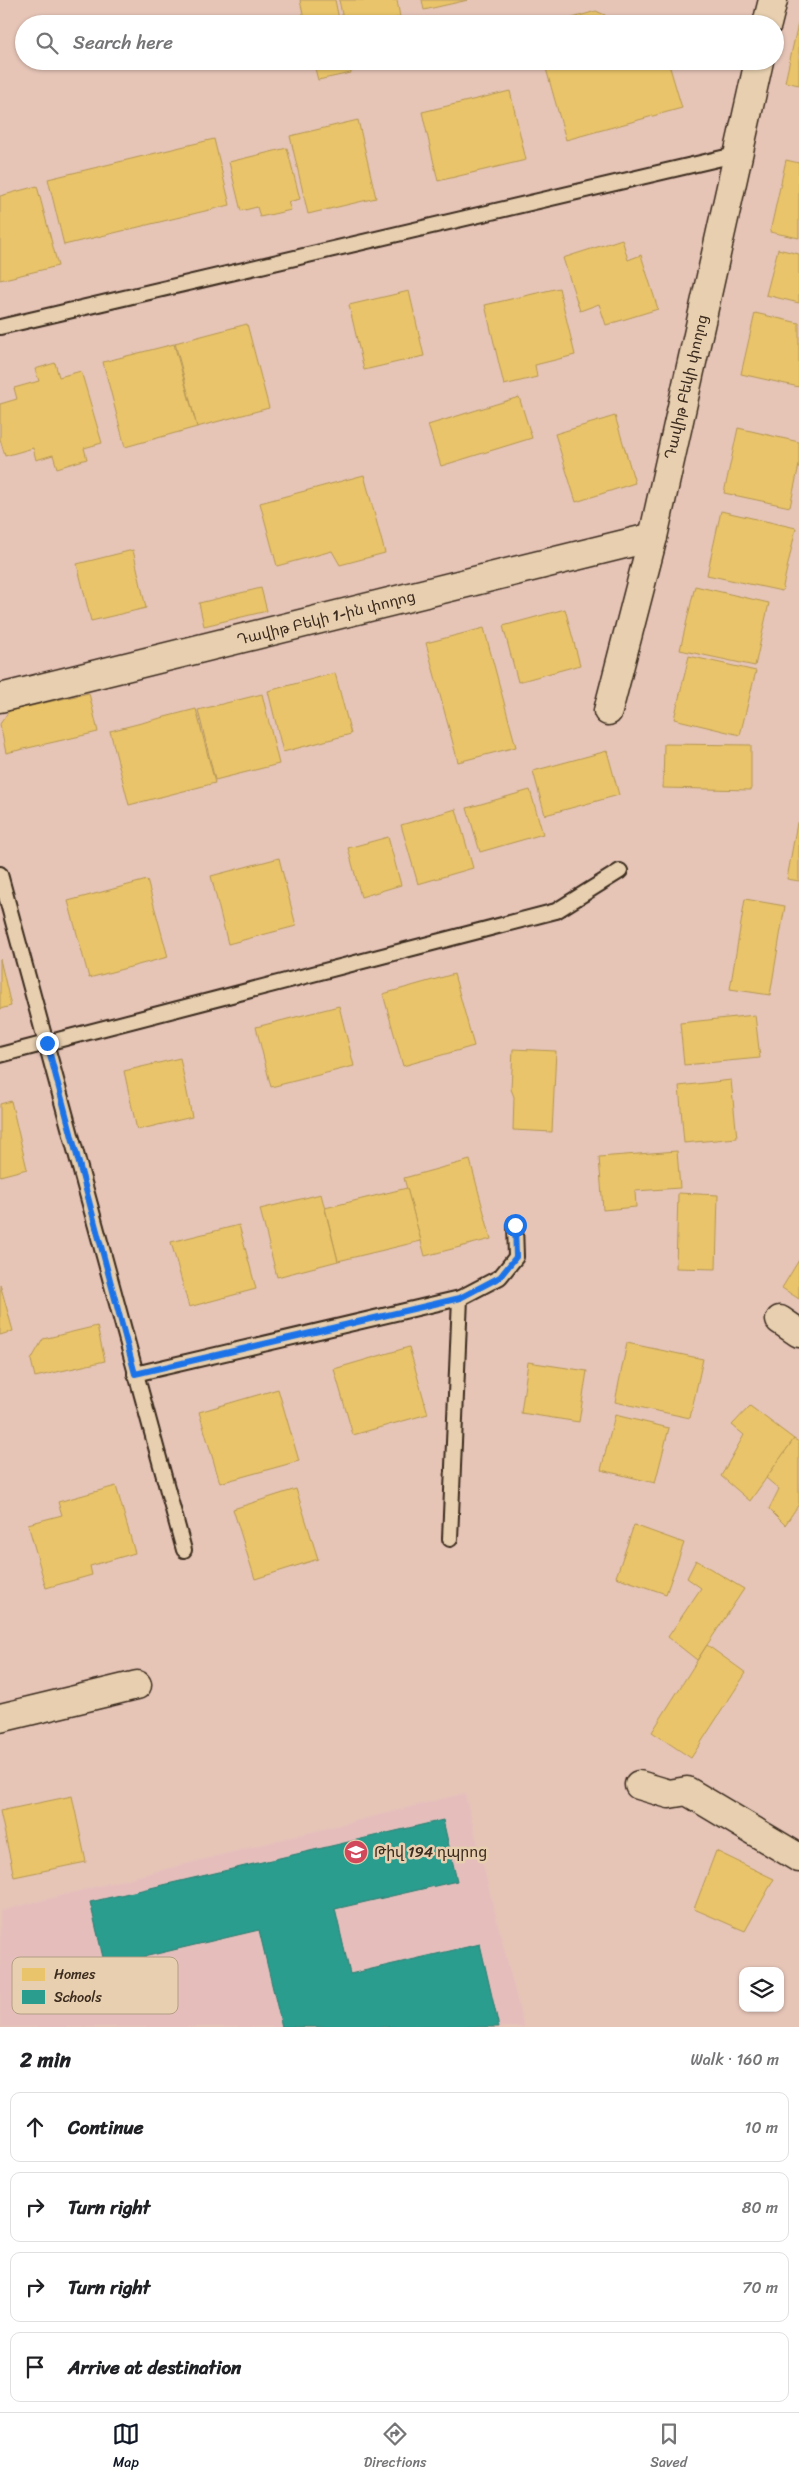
<!DOCTYPE html>
<html lang="en">
<head>
<meta charset="utf-8">
<style>
	:root { --surface:#fff; --page:#f2f2f2; --text:#202124; --muted:#757577; --line:#e0e0e0; --accent:#111827 }
	body { margin:0; font-family:Sriracha,"Noto Sans Armenian",sans-serif; background:var(--page); color:var(--text) }
	.controls { position:absolute; right:15px; bottom:15px; display:grid; overflow:hidden; border-radius:10px; box-shadow:0 1px 4px #0004 }
	.controls button { width:45px; height:45px; display:grid; place-items:center; padding:0; border:0; border-bottom:1px solid var(--line); background:var(--surface); color:var(--text); font:25px sans-serif }
	.stop { position:absolute; width:15px; height:15px; margin:-11px; border:4px solid #1a73e8; border-radius:50%; background:#fff }
	.stop.end { background:#1a73e8; border-color:#fff; box-shadow:0 1px 5px #0008 }
	.list { margin:0; padding:0; list-style:none }
	h2 { display:flex; justify-content:space-between; align-items:center; height:65px; margin:0; padding:0 20px; font-size:21px }
	h2 small { font-size:16px; font-weight:400; color:var(--muted) }
	.list li { display:grid; grid-template-columns:32px 1fr auto; gap:15px; align-items:center; box-sizing:border-box; height:70px; margin:0 10px 10px; padding:0 10px; border:1px solid var(--line); border-radius:10px }
	.list b { display:block; font-size:19px; white-space:nowrap }
	.list em { font-size:16px; font-style:normal; color:var(--muted) }
	.icon { flex:none; width:28px; height:28px; fill:none; stroke:currentColor; stroke-width:2; stroke-linecap:round; stroke-linejoin:round }
	.map { position:relative; flex:none; width:799px; height:2027px; overflow:hidden }
	.search { position:absolute; background:var(--surface); box-shadow:0 1px 4px #0004; left:15px; right:15px; top:15px; height:55px; display:flex; align-items:center; gap:12px; box-sizing:border-box; padding:0 18px; border-radius:28px; color:var(--muted); font-size:19px }
	.sheet { height:385px; background:var(--surface) }
	nav { display:flex; justify-content:space-around; align-items:center; box-sizing:border-box; height:70px; border-top:1px solid var(--line); background:var(--surface); font-size:14px; color:var(--muted) }
	nav a { display:grid; justify-items:center; gap:2px }
	nav .on { color:var(--accent) }
	.map>svg:first-child { display:block }
	.built { fill:#e5bebc }
	.homes { fill:#e9c46a; stroke:#b59653 }
	.schools { fill:#2a9d8f; stroke:#2f7a6d }
	.lines { fill:none; stroke-linecap:round; stroke-linejoin:round }
	.service-casing { stroke:#3b2a1e; stroke-width:18 }
	.minor-casing { stroke:#3b2a1e; stroke-width:31 }
	.service { stroke:#e7cfaf; stroke-width:14 }
	.minor { stroke:#e7cfaf; stroke-width:28 }
	.route { stroke:#1a73e8; stroke-width:6 }
	.labels { text-anchor:middle; dominant-baseline:central; stroke-width:5; stroke-linejoin:round; paint-order:stroke }
	.street-label { font-size:15px; fill:#3b2a1e; stroke:#e7cfaf }
	.poi-label { font-size:15px; fill:#3b2a1e; stroke:#e7cfaf; text-anchor:start }
	.key { fill:#e7cfaf; stroke:#b39e84; stroke-width:1 }
	.key-label { font-size:14px; fill:#3b2a1e }
</style>
</head>
<body>
<div class="map">
<svg width="799" height="2027" viewBox="0 0 799 2027">
	<rect width="100%" height="100%" fill="#e6c5b7"/>
	<filter id="ink" filterUnits="userSpaceOnUse"><feTurbulence type="fractalNoise" baseFrequency=".02" numOctaves="2"/><feDisplacementMap in="SourceGraphic" scale="10" xChannelSelector="R" yChannelSelector="G"/><feConvolveMatrix kernelMatrix="1 2 1 2 8 2 1 2 1" color-interpolation-filters="sRGB"/></filter>
	<g filter="url(#ink)">
		<!-- built -->
		<polygon class="built" points="465,1793 524,2027 0,2027 0,1911"/>
		<!-- homes -->
		<g class="homes">
			<polygon points="300,0 335,0 340,24 305,24"/>
			<polygon points="339,0 397,0 400,17 373,24 344,24"/>
			<polygon points="422,0 468,0 424,10"/>
			<polygon points="596,11 605,15 612,23 638,19 642,24 571,24 569,19"/>
			<polygon points="799,19 799,85 785,82"/>
			<polygon points="313,61 348,61 351,73 318,80"/>
			<polygon points="557,61 668,61 682,108 566,140 545,65"/>
			<polygon points="510,91 526,160 438,181 422,112"/>
			<polygon points="358,120 376,198 308,214 290,136"/>
			<polygon points="214,139 230,205 64,245 48,179"/>
			<polygon points="287,148 300,199 288,202 291,210 260,217 257,207 241,211 229,162"/>
			<polygon points="786,160 799,163 799,238 770,232"/>
			<polygon points="37,186 58,266 0,280 0,196"/>
			<polygon points="622,239 628,260 641,255 658,309 606,325 599,304 580,311 563,258"/>
			<polygon points="778,249 799,254 799,303 766,295"/>
			<polygon points="559,288 575,355 535,365 537,377 504,385 485,305"/>
			<polygon points="409,291 424,356 364,370 349,305"/>
			<polygon points="755,313 799,323 799,387 741,374"/>
			<polygon points="247,324 269,408 197,427 175,343"/>
			<polygon points="174,344 197,427 125,447 103,362"/>
			<polygon points="55,363 59,377 81,371 102,443 84,448 87,459 57,468 53,455 36,460 33,448 5,456 0,439 0,404 17,399 14,388 39,381 35,369"/>
			<polygon points="519,397 532,438 441,466 428,425"/>
			<polygon points="615,416 635,483 576,502 555,434"/>
			<polygon points="738,428 799,442 799,465 790,507 724,493"/>
			<polygon points="364,475 385,553 340,565 332,551 277,566 260,503"/>
			<polygon points="721,511 796,528 782,591 707,575"/>
			<polygon points="133,550 146,608 91,621 77,564"/>
			<polygon points="695,586 769,603 755,666 680,650"/>
			<polygon points="261,588 267,611 204,626 199,603"/>
			<polygon points="565,609 580,665 518,682 503,626"/>
			<polygon points="484,628 516,747 458,762 426,643"/>
			<polygon points="689,656 756,671 740,735 674,719"/>
			<polygon points="335,673 351,734 283,752 268,691"/>
			<polygon points="89,693 98,732 6,753 0,724 9,711"/>
			<polygon points="262,694 279,764 215,780 198,710"/>
			<polygon points="196,709 215,783 129,805 110,731"/>
			<polygon points="664,744 751,745 751,790 663,788"/>
			<polygon points="607,751 619,795 545,815 533,771"/>
			<polygon points="530,790 543,834 480,852 467,808"/>
			<polygon points="456,809 473,868 418,884 401,825"/>
			<polygon points="797,823 799,823 799,881 787,879"/>
			<polygon points="388,837 401,885 361,897 348,848"/>
			<polygon points="279,858 296,926 228,944 211,876"/>
			<polygon points="147,880 168,957 89,978 68,901"/>
			<polygon points="745,899 785,906 770,995 730,989"/>
			<polygon points="0,959 11,1006 0,1009"/>
			<polygon points="454,974 474,1046 403,1066 383,994"/>
			<polygon points="339,1006 354,1066 271,1087 256,1027"/>
			<polygon points="755,1015 760,1058 684,1065 680,1023"/>
			<polygon points="513,1049 556,1051 552,1132 513,1130 514,1097 511,1089"/>
			<polygon points="180,1058 192,1117 137,1130 124,1071"/>
			<polygon points="731,1080 737,1138 684,1143 679,1086"/>
			<polygon points="11,1101 27,1169 0,1176 0,1104"/>
			<polygon points="677,1151 680,1188 635,1191 636,1207 603,1210 599,1157"/>
			<polygon points="470,1160 491,1239 425,1256 404,1178"/>
			<polygon points="407,1188 421,1241 338,1261 325,1208"/>
			<polygon points="678,1193 718,1195 716,1269 676,1268"/>
			<polygon points="321,1194 338,1261 277,1277 260,1209"/>
			<polygon points="239,1225 256,1289 189,1307 171,1242"/>
			<polygon points="799,1260 799,1299 782,1288"/>
			<polygon points="0,1284 13,1331 0,1335"/>
			<polygon points="97,1326 105,1361 35,1377 31,1360 43,1339"/>
			<polygon points="627,1343 703,1359 690,1418 615,1402"/>
			<polygon points="409,1347 428,1414 353,1435 334,1369"/>
			<polygon points="528,1362 587,1371 579,1422 521,1413"/>
			<polygon points="278,1389 299,1461 220,1483 199,1412"/>
			<polygon points="750,1406 794,1439 750,1501 721,1476 744,1435 732,1425"/>
			<polygon points="615,1415 669,1428 655,1483 601,1470"/>
			<polygon points="794,1439 799,1442 799,1504 785,1525 769,1509 779,1489 766,1478"/>
			<polygon points="116,1486 135,1553 90,1566 92,1575 46,1588 28,1524 62,1515 58,1502"/>
			<polygon points="296,1489 318,1559 255,1579 233,1509"/>
			<polygon points="634,1525 684,1543 666,1594 616,1577"/>
			<polygon points="696,1560 744,1589 697,1660 668,1637 701,1588 687,1578"/>
			<polygon points="707,1645 746,1673 691,1758 652,1732"/>
			<polygon points="72,1796 86,1862 14,1877 0,1811"/>
			<polygon points="716,1851 774,1879 745,1931 694,1909"/>
		</g>
		<!-- schools -->
		<polygon class="schools" points="443,1820 457,1881 335,1909 350,1974 480,1944 499,2027 282,2027 259,1930 105,1966 90,1902"/>
		<g class="lines">
			<!-- service casing -->
			<g class="service-casing">
				<g id="service">
					<polyline points="0,327 739,154"/>
					<polyline points="0,874 184,1550"/>
					<polyline points="0,1055 556,911 620,871"/>
					<polyline points="135,1374 460,1298 500,1277 516,1257 515,1225"/>
					<polyline points="450,1539 460,1298"/>
				</g>
			</g>
			<!-- minor casing -->
			<g class="minor-casing">
				<g id="minor">
					<polyline points="767,24 773,0"/>
					<polyline points="0,698 653,537"/>
					<polyline points="608,711 653,537 759,61"/>
					<polyline points="780,1320 799,1333"/>
					<polyline points="0,1718 137,1685"/>
					<polyline points="639,1785 669,1794 687,1791 799,1858"/>
				</g>
			</g>
			<!-- service -->
			<use href="#service" class="service"/>
			<!-- minor -->
			<use href="#minor" class="minor"/>
		</g>
	</g>
	<g class="lines" filter="url(#ink)">
		<!-- route -->
		<polyline class="route" points="47,1043 135,1374 460,1298 500,1277 516,1257 515,1225"/>
	</g>
	<!-- icons -->
	<defs>
		<g id="school-disc" transform="scale(1.25)"><circle r="9.5" fill="#d1495b" stroke="#e7cfaf"/><path d="M0-5L7-2L0 1L-7-2ZM-4 1L0 2.5L4 1V4Q0 6-4 4Z" fill="#fff"/></g>
	</defs>
	<g fill-rule="evenodd">
		<use href="#school-disc" x="356" y="1852"/>
	</g>
	<g class="labels">
		<!-- street labels -->
		<g class="street-label">
			<text transform="translate(686 387) rotate(-77)">Դավիթ Բեկի փողոց</text>
			<text transform="translate(326 618) rotate(-14)">Դավիթ Բեկի 1-ին փողոց</text>
		</g>
		<!-- poi labels -->
		<g class="poi-label">
			<text x="374" y="1852">Թիվ 194 դպրոց</text>
		</g>
	</g>
	<!-- legend -->
	<rect x="12" y="1957" width="166" height="57" rx="8" class="key"/>
	<rect x="22" y="1968" width="23" height="13" fill="#e9c46a"/>
	<rect x="22" y="1990" width="23" height="14" fill="#2a9d8f"/>
	<g class="key-label">
		<text x="54" y="1979">Homes</text>
		<text x="54" y="2002">Schools</text>
	</g>
</svg>
<div class="controls">
<button><svg class="icon" aria-label="layers" viewBox="0 0 24 24"><path d="M12 4l9 5-9 5-9-5zM3 14l9 5 9-5"/></svg></button>
</div>
<div class="stop" style="left:515px;top:1225px"></div>
<div class="stop end" style="left:47px;top:1043px"></div>
<div class="search"><svg class="icon" aria-label="search" viewBox="0 0 24 24"><circle cx="10" cy="10" r="6"/><path d="M15 15l6 6"/></svg>Search here</div>
</div>
<section class="sheet">
<h2>2 min<small>Walk · 160 m</small></h2>
<ul class="list">
<li><svg class="icon" aria-label="ahead" viewBox="0 0 24 24"><path d="M12 20V5M6 11l6-6 6 6"/></svg><div><b>Continue</b></div><em>10 m</em></li>
<li><svg class="icon" aria-label="right" viewBox="0 0 24 24"><path d="M7 20v-9h11M14 6l5 5-5 5"/></svg><div><b>Turn right</b></div><em>80 m</em></li>
<li><svg class="icon" aria-label="right" viewBox="0 0 24 24"><path d="M7 20v-9h11M14 6l5 5-5 5"/></svg><div><b>Turn right</b></div><em>70 m</em></li>
<li><svg class="icon" aria-label="arrive" viewBox="0 0 24 24"><path d="M6 21V4h12l-3 4 3 4H6"/></svg><div><b>Arrive at destination</b></div></li>
</ul>
</section>
<nav>
<a class="on"><svg class="icon" aria-label="map" viewBox="0 0 24 24"><path d="M3 6l6-2 6 2 6-2v14l-6 2-6-2-6 2zM9 4v14M15 6v14"/></svg>Map</a>
<a><svg class="icon" aria-label="directions" viewBox="0 0 24 24"><path d="M12 3l9 9-9 9-9-9zM9 14v-3h6M13 9l2 2-2 2"/></svg>Directions</a>
<a><svg class="icon" aria-label="saved" viewBox="0 0 24 24"><path d="M7 4h10v16l-5-4-5 4z"/></svg>Saved</a>
</nav>
</body>
</html>
